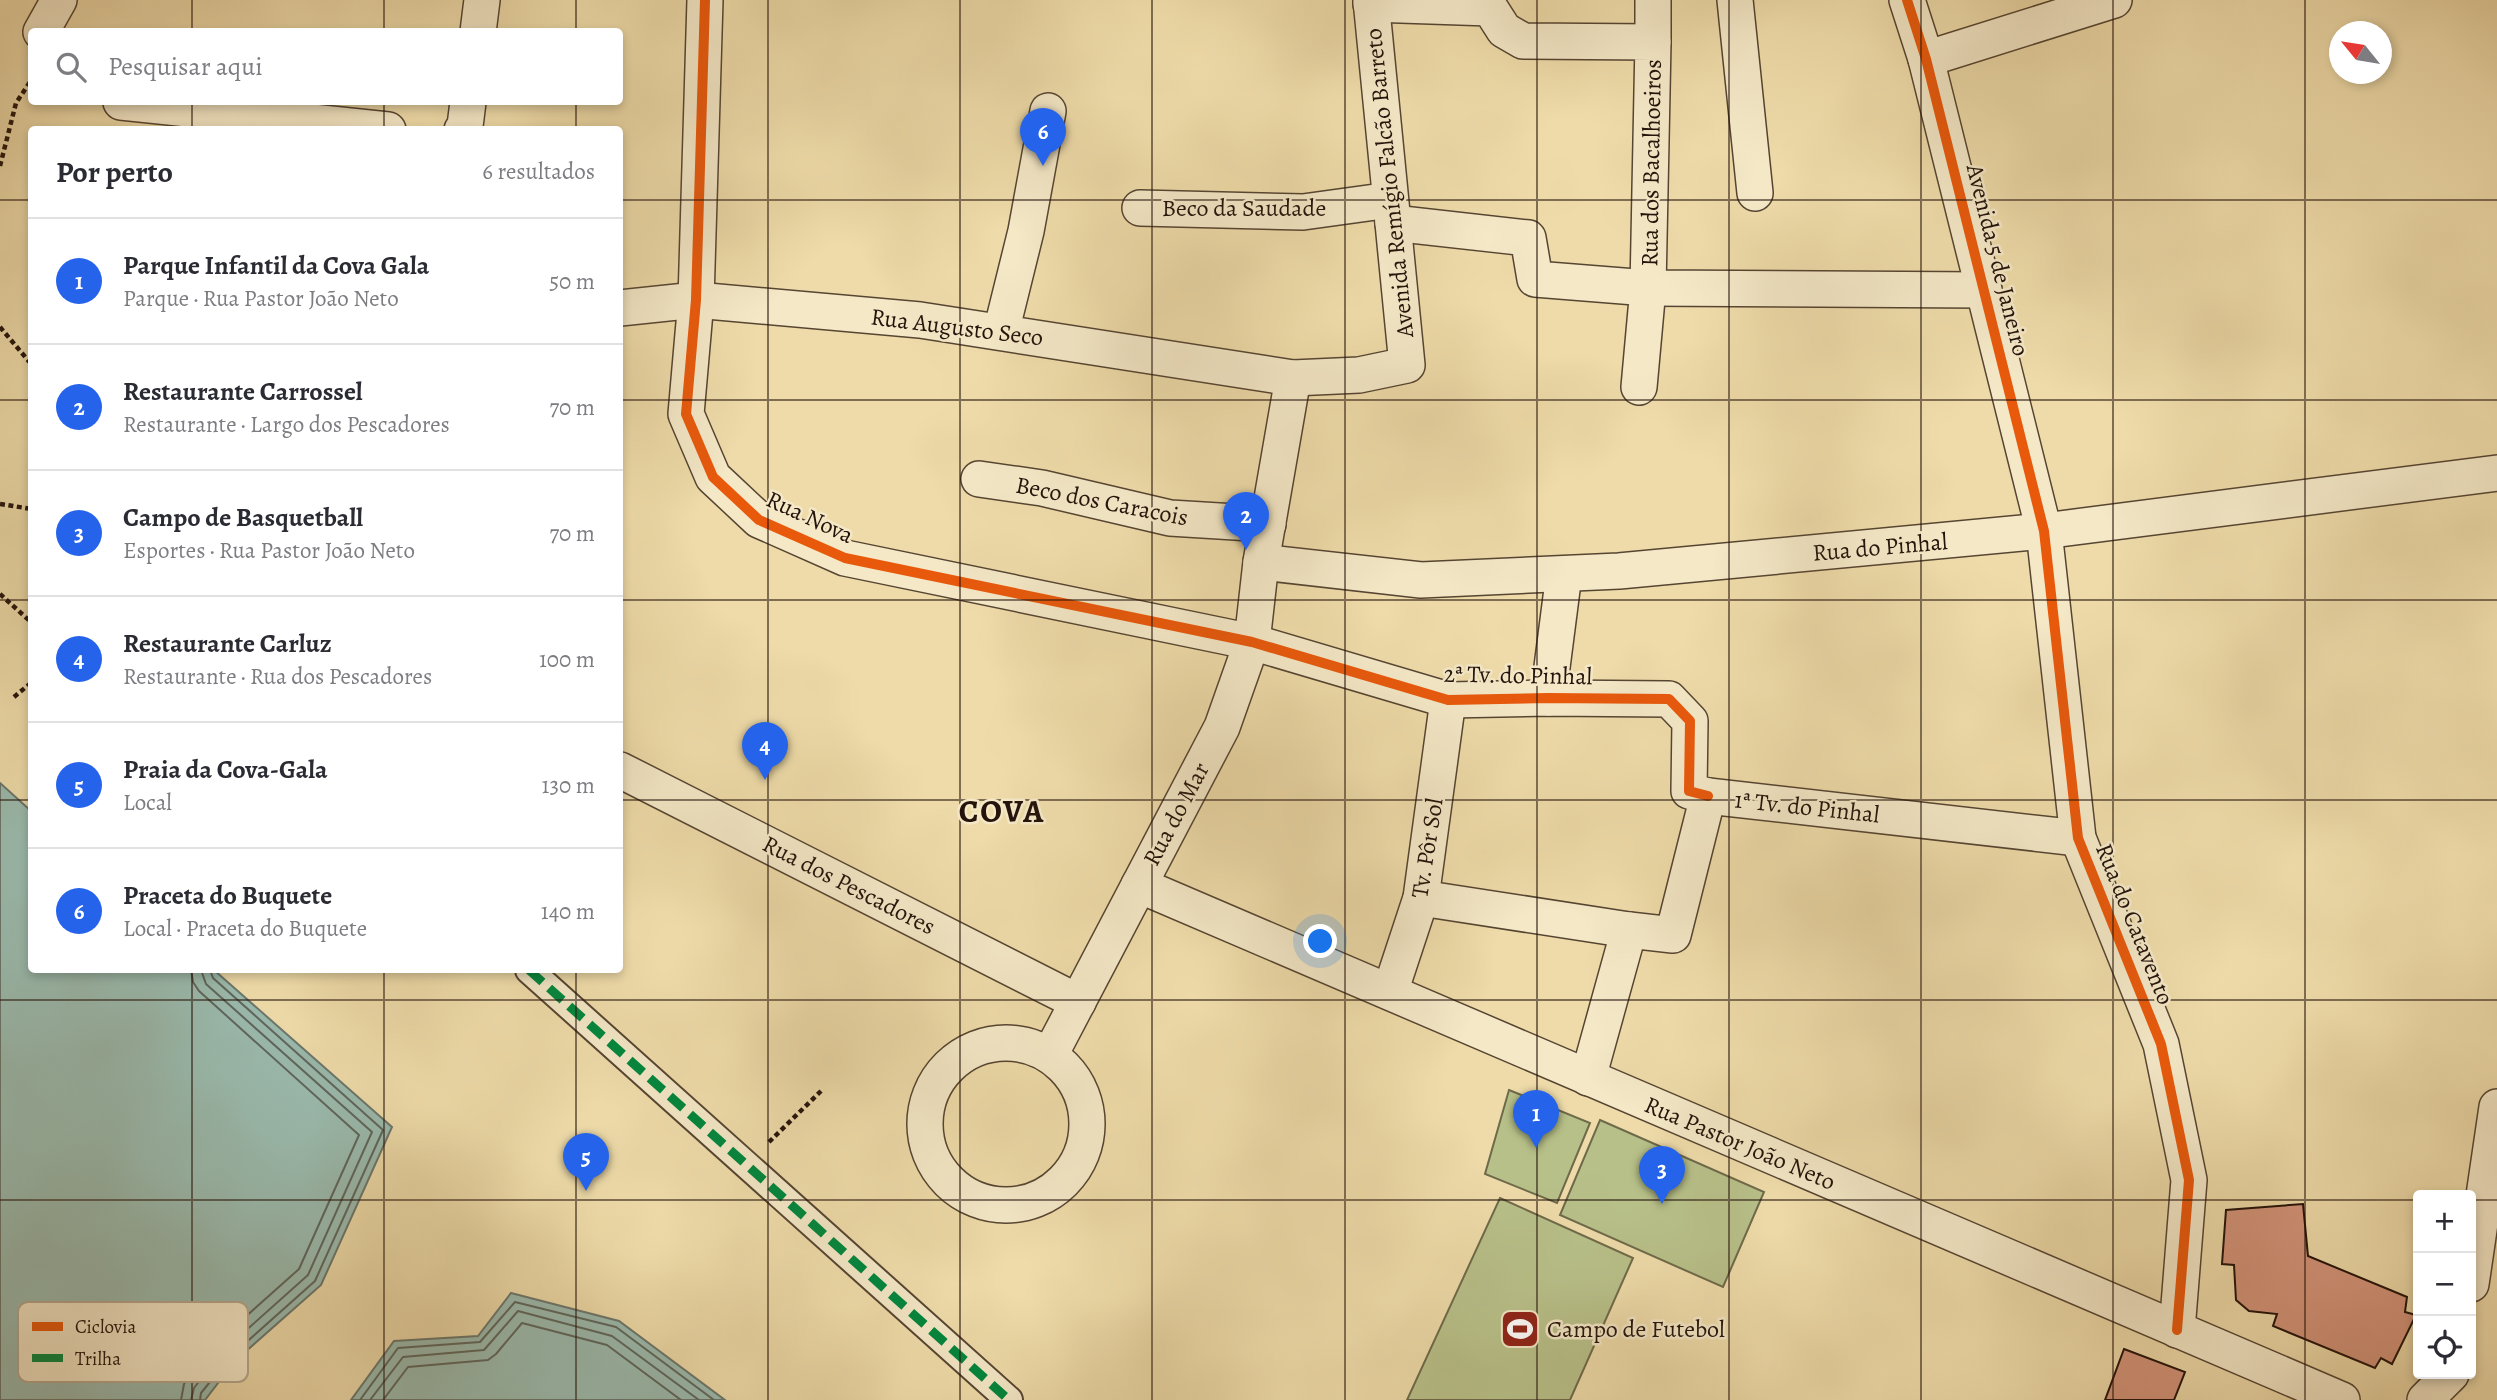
<!DOCTYPE html>
<html lang="pt">
<head>
<meta charset="utf-8">
<style>
	:root { --surface:#fff; --page:#f7f7f7; --text:#2b2b33; --muted:#7c7c81; --line:#e1e1e2; --accent:#2563eb }
	body { margin:0; font-family:Alegreya,serif; background:var(--page); color:var(--text) }
	.controls { position:absolute; right:21px; bottom:21px; display:grid; overflow:hidden; border-radius:7px; box-shadow:0 4px 10px #0003 }
	.controls button { width:63px; height:63px; display:grid; place-items:center; padding:0; border:0; border-bottom:2px solid var(--line); background:var(--surface); color:var(--text); font:35px sans-serif }
	.compass { position:absolute; left:2329px; top:21px; width:63px; height:63px; border-radius:50%; background:var(--surface); box-shadow:0 4px 10px #0003; rotate:300deg }
	.you { position:absolute; left:1321px; top:942px; width:24px; height:24px; margin:-18px; border:5px solid #fff; border-radius:50%; background:#1a73e8; box-shadow:0 0 0 10px #1a73e833 }
	.badge { display:grid; place-items:center; width:46px; height:46px; border-radius:50%; background:var(--accent); color:#fff; font-size:23px; font-weight:700 }
	.pin { position:absolute; translate:-50% -58px; filter:drop-shadow(0 2px 4px #0008) }
	.pin::after { content:''; position:absolute; top:37px; width:24px; height:21px; background:inherit; clip-path:polygon(0 0,100% 0,50% 100%) }
	.list { margin:0; padding:0; list-style:none }
	h2 { display:flex; justify-content:space-between; align-items:center; height:91px; margin:0; padding:0 28px; font-size:30px }
	h2 small { font-size:23px; font-weight:400; color:var(--muted) }
	.list li { display:grid; grid-template-columns:46px 1fr auto; gap:21px; align-items:center; box-sizing:border-box; height:126px; padding:0 28px; border-top:2px solid var(--line) }
	.list b { display:block; font-size:26px; white-space:nowrap }
	.list p { margin:0; font-size:23px; white-space:nowrap; color:var(--muted) }
	.list em { font-size:23px; font-style:normal; color:var(--muted) }
	.icon { flex:none; width:38px; height:38px; fill:none; stroke:currentColor; stroke-width:2; stroke-linecap:round; stroke-linejoin:round }
	.map { position:relative; flex:none; width:2497px; height:1400px; overflow:hidden }
	.search { position:absolute; background:var(--surface); box-shadow:0 4px 10px #0003; left:28px; top:28px; width:595px; height:77px; display:flex; align-items:center; gap:18px; box-sizing:border-box; padding:0 24px; border-radius:7px; color:var(--muted); font-size:26px }
	.panel { position:absolute; background:var(--surface); box-shadow:0 4px 10px #0003; left:28px; top:126px; width:595px; height:847px; border-radius:7px }
	.map>svg:first-child { display:block }
	.green { fill:#b8c089; stroke:#6e6a4a; stroke-width:2 }
	.water { fill:#9abaad; stroke:#6b776c; stroke-width:2 }
	.lines { fill:none; stroke-linecap:round; stroke-linejoin:round }
	.shore { stroke:#5f665c; stroke-width:2 }
	.building { fill:#d29379; stroke:#24130b; stroke-width:2 }
	.pedestrian-casing { stroke:#564532; stroke-width:30 }
	.minor-casing { stroke:#564532; stroke-width:38 }
	.path { stroke:#24130b; stroke-width:4.5; stroke-dasharray:5 3.5; stroke-linecap:butt }
	.pedestrian { stroke:#f4e8c7; stroke-width:26 }
	.minor { stroke:#f4e8c7; stroke-width:35 }
	.quiet { stroke:#00873e; stroke-width:9; stroke-dasharray:18 9; stroke-linecap:butt }
	.cycleway-casing { stroke:#f4e8c7; stroke-width:15 }
	.cycleway { stroke:#e8590c; stroke-width:10 }
	.grid { fill:none; stroke:#24130b; stroke-width:2; stroke-opacity:0.55 }
	.labels { text-anchor:middle; dominant-baseline:central; stroke-width:5; stroke-linejoin:round; paint-order:stroke }
	.street-label { font-size:24px; fill:#24130b; stroke:#f4e8c7 }
	.poi-label { font-size:24px; fill:#24130b; stroke:#f4e8c7; text-anchor:start }
	.district-label { font-size:32px; font-weight:bold; letter-spacing:2px; fill:#24130b; stroke:#f4e8c7 }
	.key { fill:#f4e8c7; stroke:#b6a88f; stroke-width:2 }
	.key-label { font-size:19px; fill:#24130b }
</style>
</head>
<body>
<div class="map">
<svg width="2497" height="1400" viewBox="0 0 2497 1400">
	<rect width="100%" height="100%" fill="#eedba9"/>
	<filter id="stains"><feTurbulence type="fractalNoise" baseFrequency=".00286" numOctaves="4"/><feColorMatrix values="0 0 0 0 .2 0 0 0 0 .09 0 0 0 0 .02 0 0 0 .5 -.17"/></filter>
	<radialGradient id="worn" r=".72"><stop offset=".6" stop-color="#630" stop-opacity="0"/><stop offset="1" stop-color="#630" stop-opacity=".3"/></radialGradient>
	<!-- green -->
	<g class="green">
		<polygon points="1509,1090 1590,1123 1557,1203 1485,1174"/>
		<polygon points="1600,1120 1764,1192 1723,1287 1560,1215"/>
		<polygon points="1500,1198 1633,1258 1570,1400 1407,1400"/>
	</g>
	<!-- water -->
	<g class="water">
		<polygon points="0,783 31,811 32,970 214,970 392,1127 321,1285 235,1361 205,1400 0,1400"/>
		<polygon points="511,1293 619,1321 725,1400 351,1400 394,1341 478,1336"/>
	</g>
	<g class="lines">
		<!-- shore -->
		<g class="shore">
			<polyline points="181,1400 184,1384 215,1344 299,1269 359,1135 199,991 193,982 191,970"/>
			<polyline points="191,1400 194,1388 223,1351 308,1275 372,1132 206,984 201,970"/>
			<polyline points="200,1400 201,1393 231,1356 315,1281 383,1130 213,978 210,970"/>
			<polyline points="360,1400 398,1348 480,1342 515,1302 616,1327 714,1400"/>
			<polyline points="370,1400 403,1357 484,1350 518,1311 612,1336 699,1400"/>
			<polyline points="383,1400 408,1367 488,1360 496,1354 522,1323 607,1345 681,1400"/>
		</g>
	</g>
	<!-- building -->
	<g class="building">
		<polygon points="2303,1204 2308,1256 2407,1297 2405,1312 2416,1315 2392,1364 2381,1358 2375,1368 2273,1326 2277,1314 2249,1311 2236,1300 2234,1265 2222,1264 2226,1210"/>
		<polygon points="2124,1349 2185,1372 2174,1400 2105,1400"/>
	</g>
	<g class="lines">
		<!-- pedestrian casing -->
		<g class="pedestrian-casing">
			<polyline id="pedestrian" points="529,970 1009,1400"/>
		</g>
		<!-- minor casing -->
		<g class="minor-casing">
			<g id="minor">
				<polyline points="705,0 696,300 686,414 713,477 759,520 845,558 1252,642 1448,700 1548,698 1669,699 1690,721 1689,791 1708,796"/>
				<polyline points="1653,0 1653,42"/>
				<polyline points="1735,0 1755,193"/>
				<polyline points="1907,0 1926,59 2044,531 2078,838 2161,1044 2189,1180 2177,1330"/>
				<polyline points="1371,4 1490,8 1504,30 1523,41 1653,42 1648,288 1984,290"/>
				<polyline points="41,32 59,0"/>
				<polyline points="478,32 482,0"/>
				<polyline points="1926,59 2114,0"/>
				<polyline points="121,102 388,130"/>
				<polyline points="462,130 465,126 468,102"/>
				<polyline points="1140,208 1303,212 1390,200"/>
				<polyline points="1393,223 1528,238 1535,279 1648,288 1639,387"/>
				<polyline points="620,308 696,300 920,320 1293,378 1359,375 1407,365 1371,0"/>
				<polyline points="1001,332 1026,231 1048,111"/>
				<polyline points="979,479 1042,488 1170,518 1268,524"/>
				<polyline points="1261,562 1421,580 1619,571 2044,531 2497,473"/>
				<polyline points="1548,698 1564,574"/>
				<polyline points="620,770 1078,1002"/>
				<polyline points="1139,885 2342,1400"/>
				<polyline points="1421,898 1629,930"/>
				<polyline points="1390,992 1421,898 1448,700"/>
				<circle cx="1006" cy="1124" r="81"/>
				<polyline points="1051,1053 1222,727 1252,642 1261,562 1293,378"/>
				<polyline points="1588,1078 1629,930 1673,935 1708,796 2078,838"/>
				<polyline points="2471,1284 2497,1107"/>
				<polyline points="2425,1400 2451,1374"/>
			</g>
		</g>
		<!-- path -->
		<g class="path">
			<polyline points="0,166 16,103 32,79"/>
			<polyline points="0,327 32,365"/>
			<polyline points="0,504 32,509"/>
			<polyline points="0,594 32,623"/>
			<polyline points="14,697 32,682"/>
			<polyline points="769,1142 821,1091"/>
		</g>
		<!-- pedestrian -->
		<use href="#pedestrian" class="pedestrian"/>
		<!-- minor -->
		<use href="#minor" class="minor"/>
		<!-- quiet -->
		<polyline class="quiet" points="529,970 1009,1400"/>
		<!-- cycleway casing -->
		<g class="cycleway-casing">
			<g id="cycleway">
				<polyline points="705,0 696,300 686,414 713,477 759,520 845,558 1252,642 1448,700 1548,698 1669,699 1690,721 1689,791 1708,796"/>
				<polyline points="1907,0 1926,59 2044,531 2078,838 2161,1044 2189,1180 2177,1330"/>
			</g>
		</g>
		<!-- cycleway -->
		<use href="#cycleway" class="cycleway"/>
	</g>
	<!-- grid -->
	<path class="grid" d="M 192,0 L 192,32M 384,0 L 384,32M 576,0 L 576,32M 768,0 L 768,1400M 960,0 L 960,1400M 1152,0 L 1152,1400M 1345,0 L 1345,1400M 1537,0 L 1537,1400M 1729,0 L 1729,1400M 1921,0 L 1921,1400M 2113,0 L 2113,1400M 2305,0 L 2305,1400M 192,102 L 192,130M 384,102 L 384,130M 576,102 L 576,130M 0,200 L 32,200M 620,200 L 2497,200M 0,400 L 32,400M 620,400 L 2497,400M 0,600 L 32,600M 620,600 L 2497,600M 0,800 L 32,800M 620,800 L 2497,800M 192,970 L 192,1400M 384,970 L 384,1400M 576,970 L 576,1400M 0,1000 L 2497,1000M 0,1200 L 2418,1200M 2471,1200 L 2497,1200"/>
	<!-- icons -->
	<defs>
		<g id="stadium-square" transform="scale(2.0125)"><rect x="-9" y="-9" width="18" height="18" rx="4" fill="#8f2418" stroke="#f4e8c7"/><path d="M0-5a6.5 5 0 1 0 0 10a6.5 5 0 1 0 0-10ZM-3.5-1.8h7v3.6h-7Z" fill="#fff"/></g>
	</defs>
	<g fill-rule="evenodd">
		<use href="#stadium-square" x="1520" y="1329"/>
	</g>
	<g class="labels">
		<!-- street labels -->
		<g class="street-label">
			<text transform="translate(1651 163) rotate(-89)">Rua dos Bacalhoeiros</text>
			<text transform="translate(1389 183) rotate(-96)">Avenida Remígio Falcão Barreto</text>
			<text x="1244" y="208">Beco da Saudade</text>
			<text transform="translate(1998 260) rotate(76)">Avenida 5 de Janeiro</text>
			<text transform="translate(957 327) rotate(7)">Rua Augusto Seco</text>
			<text transform="translate(1102 501) rotate(11)">Beco dos Caracois</text>
			<text transform="translate(810 517) rotate(25)">Rua Nova</text>
			<text transform="translate(1880 547) rotate(-5)">Rua do Pinhal</text>
			<text transform="translate(1518 675) rotate(1)">2ª Tv. do Pinhal</text>
			<text transform="translate(1807 807) rotate(6)">1ª Tv. do Pinhal</text>
			<text transform="translate(1176 814) rotate(-62)">Rua do Mar</text>
			<text transform="translate(1427 848) rotate(-81)">Tv. Pôr Sol</text>
			<text transform="translate(849 885) rotate(27)">Rua dos Pescadores</text>
			<text transform="translate(2135 924) rotate(68)">Rua do Catavento</text>
			<text transform="translate(1740 1143) rotate(23)">Rua Pastor João Neto</text>
		</g>
		<!-- poi labels -->
		<g class="poi-label">
			<text x="1547" y="1329">Campo de Futebol</text>
		</g>
		<!-- district labels -->
		<g class="district-label">
			<text x="1002" y="811">COVA</text>
		</g>
	</g>
	<!-- legend -->
	<rect x="18" y="1302" width="230" height="80" rx="10" class="key"/>
	<rect x="32" y="1322" width="31" height="9" fill="#e8590c"/>
	<rect x="32" y="1354" width="31" height="8" fill="#00873e"/>
	<g class="key-label">
		<text x="75" y="1333">Ciclovia</text>
		<text x="75" y="1365">Trilha</text>
	</g>
	<rect width="100%" height="100%" filter="url(#stains)"/>
	<rect width="100%" height="100%" fill="url(#worn)"/>
</svg>
<div class="controls">
<button>+</button>
<button>−</button>
<button><svg class="icon" aria-label="locate" viewBox="0 0 24 24"><circle cx="12" cy="12" r="6"/><path d="M12 2v4M12 18v4M2 12h4M18 12h4"/></svg></button>
</div>
<svg class="compass" viewBox="-18 -18 36 36"><path d="M0-13l5 13h-10z" fill="#e53935"/><path d="M0 13l5-13h-10z" fill="#7c7c81"/></svg>
<div class="you"></div>
<div class="pin badge" style="left:1536px;top:1148px">1</div>
<div class="pin badge" style="left:1246px;top:550px">2</div>
<div class="pin badge" style="left:1662px;top:1204px">3</div>
<div class="pin badge" style="left:765px;top:780px">4</div>
<div class="pin badge" style="left:586px;top:1191px">5</div>
<div class="pin badge" style="left:1043px;top:166px">6</div>
<div class="search"><svg class="icon" aria-label="search" viewBox="0 0 24 24"><circle cx="10" cy="10" r="6"/><path d="M15 15l6 6"/></svg>Pesquisar aqui</div>
<section class="panel">
<h2>Por perto<small>6 resultados</small></h2>
<ul class="list">
<li><span class="badge">1</span><div><b>Parque Infantil da Cova Gala</b><p>Parque · Rua Pastor João Neto</p></div><em>50 m</em></li>
<li><span class="badge">2</span><div><b>Restaurante Carrossel</b><p>Restaurante · Largo dos Pescadores</p></div><em>70 m</em></li>
<li><span class="badge">3</span><div><b>Campo de Basquetball</b><p>Esportes · Rua Pastor João Neto</p></div><em>70 m</em></li>
<li><span class="badge">4</span><div><b>Restaurante Carluz</b><p>Restaurante · Rua dos Pescadores</p></div><em>100 m</em></li>
<li><span class="badge">5</span><div><b>Praia da Cova-Gala</b><p>Local</p></div><em>130 m</em></li>
<li><span class="badge">6</span><div><b>Praceta do Buquete</b><p>Local · Praceta do Buquete</p></div><em>140 m</em></li>
</ul>
</section>
</div>
</body>
</html>
